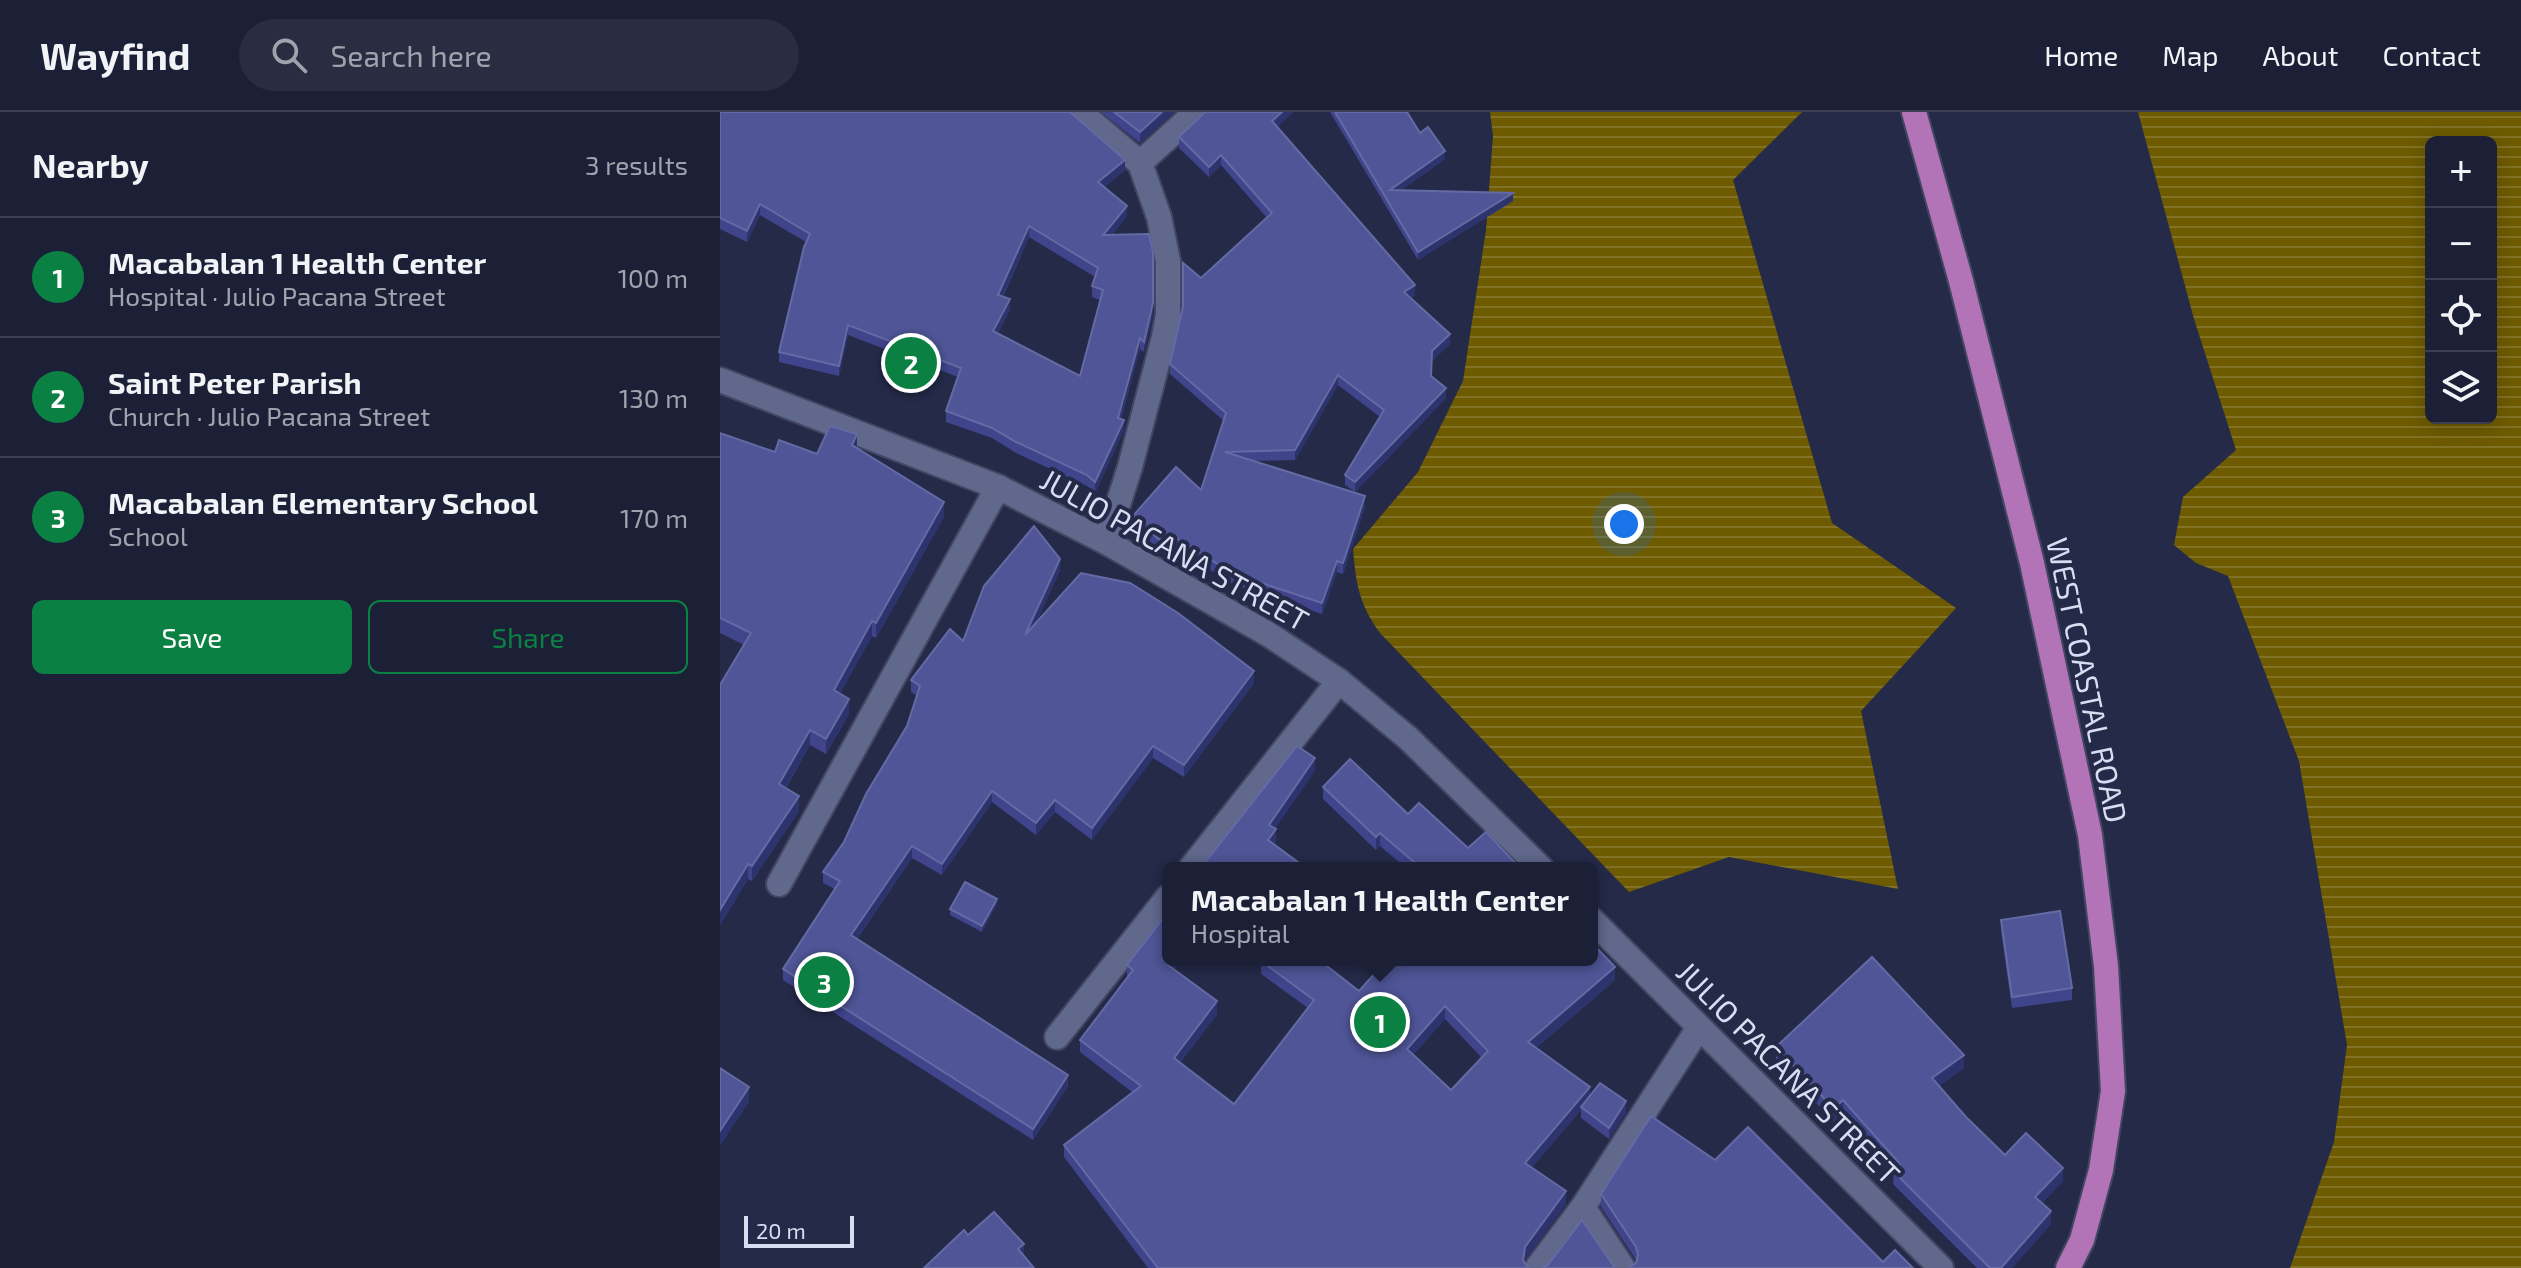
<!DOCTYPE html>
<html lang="en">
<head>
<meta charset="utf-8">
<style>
	:root { --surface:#1c2037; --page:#292d42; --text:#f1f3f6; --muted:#a0a3ad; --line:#3a3e52; --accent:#0b8043 }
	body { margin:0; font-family:"Exo 2",sans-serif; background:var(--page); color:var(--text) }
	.controls { position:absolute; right:24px; top:24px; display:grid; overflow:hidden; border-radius:12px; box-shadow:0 4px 20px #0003 }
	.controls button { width:72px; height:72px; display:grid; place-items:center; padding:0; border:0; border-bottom:2px solid var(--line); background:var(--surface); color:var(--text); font:40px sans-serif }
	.scale { position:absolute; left:24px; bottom:20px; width:110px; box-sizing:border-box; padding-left:8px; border:4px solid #d8ddf2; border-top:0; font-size:22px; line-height:28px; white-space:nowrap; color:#d8ddf2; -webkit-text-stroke:6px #252a49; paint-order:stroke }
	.you { position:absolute; left:904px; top:412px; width:28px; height:28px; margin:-20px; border:6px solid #fff; border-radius:50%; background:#1a73e8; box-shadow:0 0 0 12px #1a73e833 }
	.badge { display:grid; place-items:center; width:52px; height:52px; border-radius:50%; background:var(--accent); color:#fff; font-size:26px; font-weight:700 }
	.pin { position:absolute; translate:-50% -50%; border:4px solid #fff; box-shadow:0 2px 8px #0006 }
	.popup { position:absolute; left:442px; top:750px; width:436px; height:104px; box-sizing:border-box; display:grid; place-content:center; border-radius:12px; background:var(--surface); filter:drop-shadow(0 2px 6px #0005); font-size:26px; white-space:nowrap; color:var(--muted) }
	.popup b { font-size:30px; color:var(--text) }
	.popup::after { content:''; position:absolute; left:50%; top:100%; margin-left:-16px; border:16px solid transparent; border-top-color:var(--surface) }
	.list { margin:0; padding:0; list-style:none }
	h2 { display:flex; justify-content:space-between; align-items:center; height:104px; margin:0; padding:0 32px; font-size:34px }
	h2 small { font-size:26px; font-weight:400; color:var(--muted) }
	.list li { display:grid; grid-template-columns:52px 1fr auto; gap:24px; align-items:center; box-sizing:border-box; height:120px; padding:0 32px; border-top:2px solid var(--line) }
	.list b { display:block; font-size:30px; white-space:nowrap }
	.list p { margin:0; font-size:26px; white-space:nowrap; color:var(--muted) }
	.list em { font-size:26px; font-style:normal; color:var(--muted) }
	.actions { display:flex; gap:16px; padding:24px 32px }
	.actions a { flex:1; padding:18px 0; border:2px solid var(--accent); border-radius:12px; text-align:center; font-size:28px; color:var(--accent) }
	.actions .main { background:var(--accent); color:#fff }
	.icon { flex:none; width:44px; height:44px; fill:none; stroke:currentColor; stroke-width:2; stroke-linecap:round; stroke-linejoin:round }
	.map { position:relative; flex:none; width:1801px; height:1156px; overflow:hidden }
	header { display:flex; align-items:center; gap:48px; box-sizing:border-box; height:112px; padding:0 40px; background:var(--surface); border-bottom:2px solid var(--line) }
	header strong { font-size:38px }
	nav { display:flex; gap:44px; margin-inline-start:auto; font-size:28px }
	.search { width:560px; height:72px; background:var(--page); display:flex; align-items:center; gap:20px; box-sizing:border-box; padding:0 28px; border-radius:44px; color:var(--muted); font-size:30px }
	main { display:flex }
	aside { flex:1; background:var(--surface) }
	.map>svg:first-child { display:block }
	.water { fill:url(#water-rules); fill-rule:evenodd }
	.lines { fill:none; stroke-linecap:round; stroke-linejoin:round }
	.minor-casing { stroke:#434662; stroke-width:28 }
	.major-casing { stroke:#434662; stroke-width:28 }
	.minor { stroke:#60688c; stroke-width:24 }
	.major { stroke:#b374b7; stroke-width:24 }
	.wall { fill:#3f448b; fill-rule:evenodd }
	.shaded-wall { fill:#2d336c }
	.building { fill:#4f5596; stroke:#646aa4; stroke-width:2; fill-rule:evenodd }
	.labels { text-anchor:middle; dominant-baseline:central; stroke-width:8; stroke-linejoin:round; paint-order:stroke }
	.street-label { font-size:30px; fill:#d8ddf2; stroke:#252a49 }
</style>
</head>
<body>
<header>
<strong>Wayfind</strong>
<div class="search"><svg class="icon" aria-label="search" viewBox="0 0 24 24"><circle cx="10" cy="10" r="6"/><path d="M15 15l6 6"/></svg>Search here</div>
<nav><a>Home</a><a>Map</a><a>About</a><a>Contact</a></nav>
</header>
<main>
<aside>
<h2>Nearby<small>3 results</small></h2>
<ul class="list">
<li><span class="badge">1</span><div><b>Macabalan 1 Health Center</b><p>Hospital · Julio Pacana Street</p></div><em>100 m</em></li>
<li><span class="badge">2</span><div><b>Saint Peter Parish</b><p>Church · Julio Pacana Street</p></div><em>130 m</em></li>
<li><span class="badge">3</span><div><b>Macabalan Elementary School</b><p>School</p></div><em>170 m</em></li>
</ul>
<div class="actions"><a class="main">Save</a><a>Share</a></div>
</aside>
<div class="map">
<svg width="1801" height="1156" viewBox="0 0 1801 1156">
	<defs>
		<pattern id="water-rules" width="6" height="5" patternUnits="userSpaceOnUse" patternTransform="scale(2)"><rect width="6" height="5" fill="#6e5b00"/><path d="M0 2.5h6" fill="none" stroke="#827226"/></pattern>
	</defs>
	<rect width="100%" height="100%" fill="#252a49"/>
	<!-- water -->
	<g class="water">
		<path d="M 770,0 L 1082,0 L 1013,68 L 1112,411 L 1236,496 L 1141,599 L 1178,777 L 1009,745 L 909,780 L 660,521 C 639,492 636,472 633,437 L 698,360 L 743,269 L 766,118 L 773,24 Z"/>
		<path d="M 1418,0 L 1801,0 L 1801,1156 L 1570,1156 L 1614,1030 L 1627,933 L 1579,649 L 1508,464 L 1476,451 L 1454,433 L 1463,385 L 1516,338 L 1474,207 ZM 1711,30 L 1771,30 L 1771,306 L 1711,306 Z"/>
	</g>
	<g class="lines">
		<!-- minor casing -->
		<g class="minor-casing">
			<g id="minor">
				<polyline points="360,0 420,51 439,105 448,149 448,203 444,225 410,355 386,430"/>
				<polyline points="420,51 476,0"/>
				<polyline points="0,268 278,375 386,430 548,522 619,569 688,626 821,756"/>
				<polyline points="471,756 619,569"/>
				<polyline points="59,772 278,375"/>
				<polyline points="872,808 1221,1156"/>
				<polyline points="337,925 448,785"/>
				<polyline points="863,1095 903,1156"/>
				<polyline points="817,1156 863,1095 978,917"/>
			</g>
		</g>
		<!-- major casing -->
		<g class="major-casing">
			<polyline id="major" points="1194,0 1241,169 1312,451 1370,723 1386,854 1393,979 1381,1058 1362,1128 1348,1156"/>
		</g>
		<!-- minor -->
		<use href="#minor" class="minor"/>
		<!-- major -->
		<use href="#major" class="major"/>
	</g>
	<!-- wall -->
	<g class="wall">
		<path d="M 0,0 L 405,58 L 385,75 L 407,104 L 392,123 L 433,202 L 424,240 L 420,237 L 401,307 L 404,318 L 375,381 L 367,374 L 296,341 L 272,326 L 226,310 L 226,299 L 238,265 L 128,223 L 119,264 L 59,250 L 59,240 L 86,130 L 40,103 L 27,130 L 0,117 ZM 309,125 L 375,165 L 372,174 L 372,185 L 380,188 L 360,264 L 278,221 L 290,198 L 283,185 Z"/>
		<polygon points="381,0 454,0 420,31"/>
		<polygon points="610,0 687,0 700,21 725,47 680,79 793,89 698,148"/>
		<polygon points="557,15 695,183 691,186 730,232 712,249 712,264 726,286 635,380 625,373 625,363 660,305 618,273 575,348 536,349 645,395 623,462 617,460 602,502 514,473 454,435 446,444 413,414 413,404 481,378 504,309 450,262 450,252 481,166 547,106 501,53 489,65 459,36 459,25"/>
		<polygon points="0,321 55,340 97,342 137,336 224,405 156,526 152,524 120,581 129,602 106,642 90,633 66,676 79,699 32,769 28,767 0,813 0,573 24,533 0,521"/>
		<polygon points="340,458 316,511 534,571 464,665 433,646 372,728 335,700 316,723 272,690 222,763 192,746 137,827 348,974 313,1028 63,868 63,857 115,777 103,771 103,760 124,730 187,614 197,584 191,580 191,568 243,529"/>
		<polygon points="603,675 688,702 748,736 800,756 686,756 660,734 656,738 603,687"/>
		<polygon points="277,792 262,820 230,803 230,797"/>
		<polygon points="1281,808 1352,876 1352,888 1292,896 1281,819"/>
		<path d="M 448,848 L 462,848 L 454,857 L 497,902 L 460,951 L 514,992 L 588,896 L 541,862 L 541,849 L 639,879 L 895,868 L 816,936 L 870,983 L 906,1000 L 889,1027 L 861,1006 L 861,998 L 812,1055 L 846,1092 L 805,1148 L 804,1150 L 807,1155 L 811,1156 L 428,1156 L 344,1045 L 344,1033 L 412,980 L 360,940 L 360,928 L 407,866 L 407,853 ZM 725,907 L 762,946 L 731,978 L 693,943 Z"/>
		<polygon points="1056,935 1244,956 1219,974 1246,1005 1285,1043 1343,1069 1322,1091 1331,1112 1292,1156 1257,1156 1173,1072 1174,1058 1123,1001 1114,1010 1056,948"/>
		<polygon points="995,1048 1163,1150 916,1151 916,1148 881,1095 881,1082"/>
	</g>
	<!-- shaded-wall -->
	<g class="shaded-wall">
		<polygon points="442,0 454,0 420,31 420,20"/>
		<polygon points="562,0 574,0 552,20 552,9"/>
		<polygon points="725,39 725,47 670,86 670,78"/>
		<polygon points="501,43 501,53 489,65 489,55"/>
		<polygon points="405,48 405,58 378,81 378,70"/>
		<polygon points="793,81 793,89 698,148 698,140"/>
		<polygon points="40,92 40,103 27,130 27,119"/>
		<polygon points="407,94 407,104 383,134 383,123"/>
		<polygon points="309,114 309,125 278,194 278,183"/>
		<polygon points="695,173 695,183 684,190 684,180"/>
		<polygon points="290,187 290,198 273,230 273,219"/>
		<polygon points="433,191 433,202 424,240 424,230"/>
		<polygon points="128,213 128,223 119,264 119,254"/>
		<polygon points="730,222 730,232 712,249 712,239"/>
		<polygon points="420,226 420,237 398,316 398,306"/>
		<polygon points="618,263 618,273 575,348 575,338"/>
		<polygon points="726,276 726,286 635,380 635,370"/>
		<polygon points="404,308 404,318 375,381 375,370"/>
		<polygon points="137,322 137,337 132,333"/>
		<polygon points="645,384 645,395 623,462 623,451"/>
		<polygon points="224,390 224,405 156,526 156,511"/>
		<polygon points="454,425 454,435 446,444 446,434"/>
		<polygon points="340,447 340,458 305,535 305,523"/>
		<polygon points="617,449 617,460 602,502 602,491"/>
		<polygon points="152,509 152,524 114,593 114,578"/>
		<polygon points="534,559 534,571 464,665 464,653"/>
		<polygon points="129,587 129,602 106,642 106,627"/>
		<polygon points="90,618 90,633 59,687 59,672"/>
		<polygon points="433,634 433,646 372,728 372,716"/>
		<polygon points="595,646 595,659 549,726 549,713"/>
		<polygon points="272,679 272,690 222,763 222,752"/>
		<polygon points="79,684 79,699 32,769 32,754"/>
		<polygon points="335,688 335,700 316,723 316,711"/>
		<polygon points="556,717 556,730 548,740 548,728"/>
		<polygon points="660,721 660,734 656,738 656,725"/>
		<polygon points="192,734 192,746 131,835 131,823"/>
		<polygon points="28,752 28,767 0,813 0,798"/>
		<polygon points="277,787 277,792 262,820 262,814"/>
		<polygon points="452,848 462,848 448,865 448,853"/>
		<polygon points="895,855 895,868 808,943 808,930"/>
		<polygon points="497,889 497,902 454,959 454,946"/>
		<polygon points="725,894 725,907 687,950 687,937"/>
		<polygon points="1244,943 1244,956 1212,979 1212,966"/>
		<polygon points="348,963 348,974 313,1028 313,1017"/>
		<polygon points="29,975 29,990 0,1034 0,1019"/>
		<polygon points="870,975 870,987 861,995 861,998 805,1063 805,1051"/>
		<polygon points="1123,988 1123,1001 1114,1010 1114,997"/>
		<polygon points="906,989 906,1000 889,1027 889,1016"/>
		<polygon points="1343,1056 1343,1069 1315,1098 1315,1085"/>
		<polygon points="846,1079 846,1092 805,1148 803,1156 805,1135"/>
		<polygon points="1331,1099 1331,1112 1292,1156 1281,1156"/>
		<polygon points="304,1132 304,1144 298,1137"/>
	</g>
	<!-- building -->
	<g class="building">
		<path d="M 0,0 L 350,0 L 405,48 L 378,70 L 407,94 L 383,123 L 429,122 L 433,140 L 433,191 L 424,230 L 420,226 L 398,306 L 404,308 L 375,370 L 367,363 L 296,330 L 272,316 L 226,299 L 241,256 L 128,213 L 119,254 L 59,240 L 84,135 L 90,122 L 40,92 L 27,119 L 0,106 ZM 309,114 L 378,156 L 372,174 L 383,178 L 360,264 L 273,219 L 290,187 L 278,183 Z"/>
		<polygon points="394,0 442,0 420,20"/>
		<polygon points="485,0 562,0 552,9 695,173 684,180 730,222 712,239 711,264 726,276 635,370 625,363 664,298 618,263 575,338 505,340 645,384 623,451 617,449 602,491 514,462 454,425 446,434 413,404 456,355 481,378 506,301 450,252 463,195 463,151 481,166 552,101 501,43 489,55 459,25"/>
		<polygon points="615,0 687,0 700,21 708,15 725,39 670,78 793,81 698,140"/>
		<polygon points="110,314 137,322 132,333 224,390 156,511 152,509 114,578 129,587 106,627 90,618 59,672 79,684 32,754 28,752 0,798 0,573 31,521 0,506 0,321 55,340 59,328 97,342"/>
		<polygon points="314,414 340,447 305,523 361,461 410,471 458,501 534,559 464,653 433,634 372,716 335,688 316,711 272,679 222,752 192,734 131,823 348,963 313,1017 63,857 120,769 103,760 124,730 146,682 187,614 200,574 191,568 230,517 243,529 264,474"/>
		<polygon points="577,634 595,646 549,713 556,717 548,728 586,756 477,756 483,753"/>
		<polygon points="630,647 688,702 699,691 748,736 766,720 800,756 701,756 660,721 656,725 603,675"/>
		<polygon points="245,770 277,787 262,814 230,797"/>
		<polygon points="1340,799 1352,876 1292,885 1281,808"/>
		<path d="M 448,800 L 448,848 L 452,848 L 448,853 L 497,889 L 454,946 L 514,992 L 594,888 L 541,849 L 543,848 L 599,848 L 639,879 L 667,848 L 872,848 L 872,831 L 895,855 L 808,930 L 870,975 L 805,1051 L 846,1079 L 805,1135 L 803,1148 L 807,1155 L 811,1156 L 438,1156 L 344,1033 L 421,974 L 360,928 L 413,858 L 407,853 ZM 725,894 L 768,939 L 731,978 L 687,937 Z"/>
		<polygon points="1152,845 1244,943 1212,966 1246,1005 1285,1043 1306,1021 1343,1056 1315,1085 1331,1099 1281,1156 1270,1156 1173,1059 1180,1052 1123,988 1114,997 1056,935"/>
		<polygon points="0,956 29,975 0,1019"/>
		<polygon points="880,971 906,989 889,1016 861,995"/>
		<polygon points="931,1004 995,1048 1028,1015 1163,1150 1175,1138 1193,1156 908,1156 916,1151 918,1143 916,1135 881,1082"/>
		<polygon points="274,1100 304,1132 298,1137 314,1156 204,1156 244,1118 248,1123"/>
		<polygon points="862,1108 895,1156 821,1156 828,1153"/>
	</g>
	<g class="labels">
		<!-- street labels -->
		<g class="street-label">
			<text transform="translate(455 437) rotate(29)">JULIO PACANA STREET</text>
			<text transform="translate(1368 568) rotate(78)">WEST COASTAL ROAD</text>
			<text transform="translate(1069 960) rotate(45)">JULIO PACANA STREET</text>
		</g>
	</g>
</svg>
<div class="controls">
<button>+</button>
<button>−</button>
<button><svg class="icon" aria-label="locate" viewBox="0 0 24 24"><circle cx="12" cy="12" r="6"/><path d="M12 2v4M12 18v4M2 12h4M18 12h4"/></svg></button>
<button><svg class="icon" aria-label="layers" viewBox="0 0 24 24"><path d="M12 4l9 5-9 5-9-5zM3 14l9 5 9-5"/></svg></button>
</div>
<div class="scale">20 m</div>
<div class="you"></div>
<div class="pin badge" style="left:660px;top:910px">1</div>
<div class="popup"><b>Macabalan 1 Health Center</b>Hospital</div>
<div class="pin badge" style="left:191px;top:251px">2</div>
<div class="pin badge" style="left:104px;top:870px">3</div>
</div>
</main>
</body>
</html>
